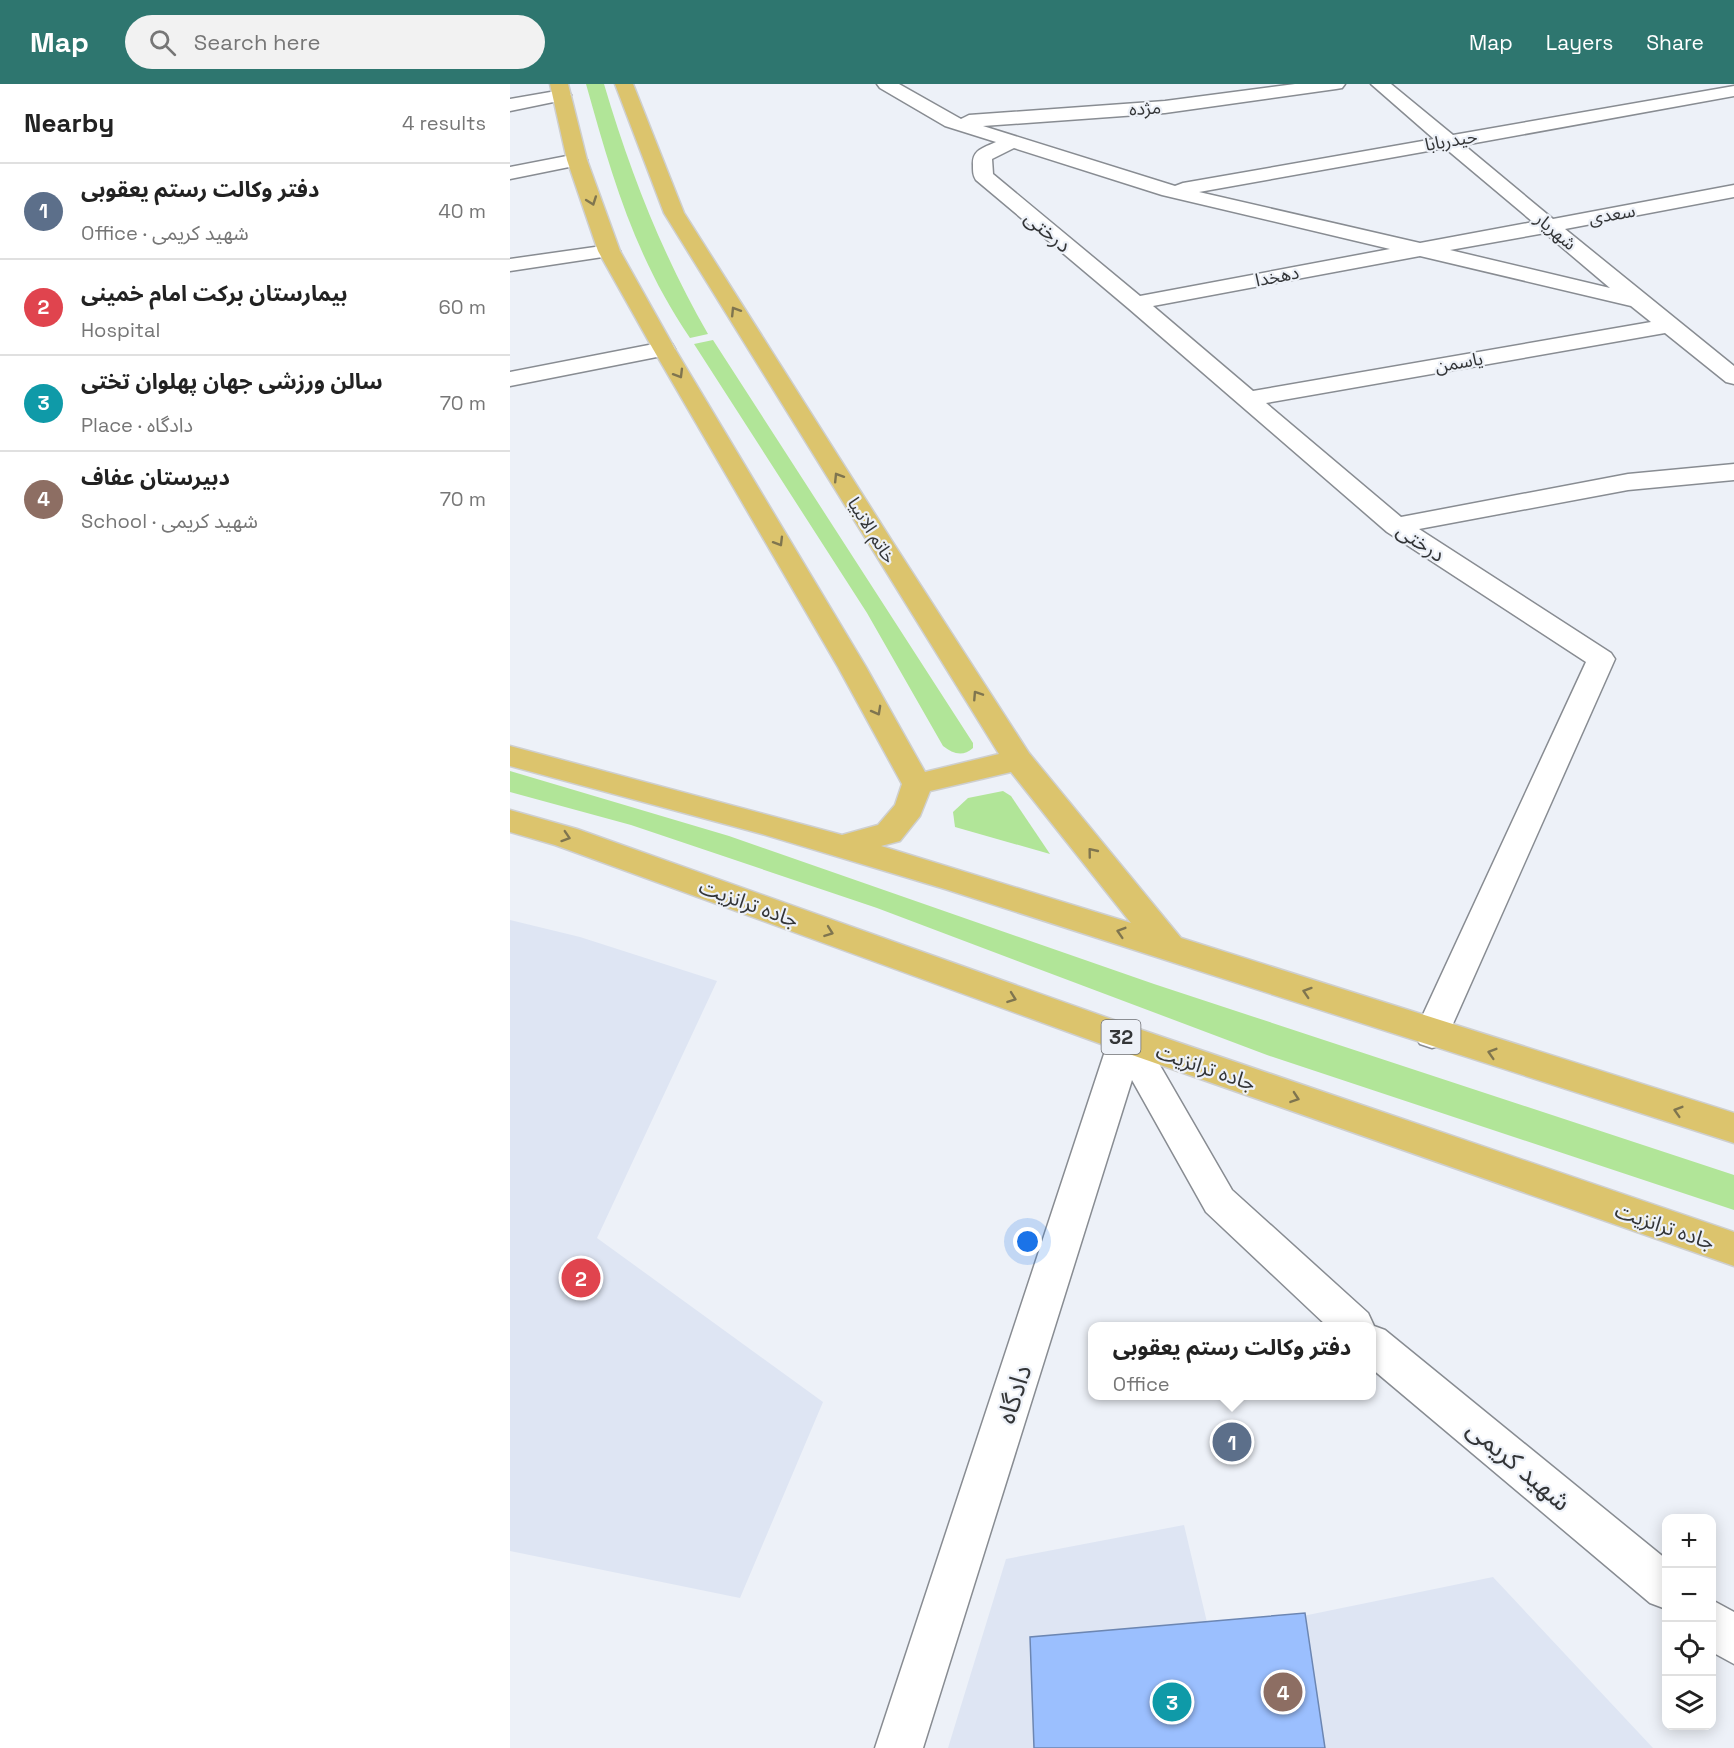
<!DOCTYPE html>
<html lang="en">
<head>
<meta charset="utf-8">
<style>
	:root { --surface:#fff; --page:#f2f2f2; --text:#222; --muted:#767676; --line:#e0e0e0; --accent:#2e766f }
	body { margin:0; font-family:"Space Grotesk","Noto Sans Arabic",sans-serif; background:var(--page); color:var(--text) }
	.controls { position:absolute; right:18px; bottom:18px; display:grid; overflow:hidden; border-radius:12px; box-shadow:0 3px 15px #0003 }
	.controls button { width:54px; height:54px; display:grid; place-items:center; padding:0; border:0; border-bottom:2px solid var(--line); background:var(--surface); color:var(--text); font:30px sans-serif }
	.you { position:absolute; left:518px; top:1158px; width:21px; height:21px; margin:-15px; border:4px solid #fff; border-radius:50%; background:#1a73e8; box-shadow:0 0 0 9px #1a73e833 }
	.badge { display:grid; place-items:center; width:39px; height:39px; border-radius:50%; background:var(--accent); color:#fff; font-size:20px; font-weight:700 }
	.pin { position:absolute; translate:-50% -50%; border:3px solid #fff; box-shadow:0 2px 6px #0006 }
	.popup { position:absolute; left:578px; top:1238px; width:288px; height:78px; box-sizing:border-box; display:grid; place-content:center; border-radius:12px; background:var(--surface); filter:drop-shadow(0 2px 4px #0005); font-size:20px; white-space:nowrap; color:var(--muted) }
	.popup b { font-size:22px; color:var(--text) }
	.popup::after { content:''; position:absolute; left:50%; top:100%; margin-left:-12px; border:12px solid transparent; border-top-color:var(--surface) }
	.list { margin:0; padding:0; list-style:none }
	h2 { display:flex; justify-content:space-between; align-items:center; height:78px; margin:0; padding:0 24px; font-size:26px }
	h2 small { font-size:20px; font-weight:400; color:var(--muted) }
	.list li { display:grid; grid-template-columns:39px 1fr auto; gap:18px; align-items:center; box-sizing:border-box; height:96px; padding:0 24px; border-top:2px solid var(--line) }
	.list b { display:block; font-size:22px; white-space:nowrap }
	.list p { margin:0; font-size:20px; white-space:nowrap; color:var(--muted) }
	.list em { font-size:20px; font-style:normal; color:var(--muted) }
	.icon { flex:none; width:33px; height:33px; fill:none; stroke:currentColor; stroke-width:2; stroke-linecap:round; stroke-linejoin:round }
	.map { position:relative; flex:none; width:1224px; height:1664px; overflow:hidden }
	header { display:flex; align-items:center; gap:36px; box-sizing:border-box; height:84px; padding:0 30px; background:var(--accent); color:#fff }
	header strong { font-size:28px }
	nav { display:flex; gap:33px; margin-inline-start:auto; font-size:21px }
	.search { width:420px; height:54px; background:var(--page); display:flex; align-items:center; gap:15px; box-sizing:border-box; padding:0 21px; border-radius:33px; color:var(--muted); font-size:22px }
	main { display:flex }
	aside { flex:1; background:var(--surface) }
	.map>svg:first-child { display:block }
	.built { fill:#dee5f3 }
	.green { fill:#b1e598 }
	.building { fill:#9bbffe; stroke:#6c86b2; stroke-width:1.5 }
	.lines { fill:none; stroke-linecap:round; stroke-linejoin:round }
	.minor-casing { stroke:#888c92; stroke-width:3 }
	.major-casing { stroke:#cecfcf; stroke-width:3 }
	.minor { fill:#fff; fill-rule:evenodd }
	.major { fill:#dcc46d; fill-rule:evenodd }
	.oneway { stroke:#7f754f }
	.labels { text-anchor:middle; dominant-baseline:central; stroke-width:4.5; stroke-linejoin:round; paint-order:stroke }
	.far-street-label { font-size:18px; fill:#333537; stroke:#edf1f8 }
	.shield { fill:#edf1f8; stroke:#6b6d71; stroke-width:1.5 }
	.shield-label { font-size:20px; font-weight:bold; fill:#333537 }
	.street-label { font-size:21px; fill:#333537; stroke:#edf1f8 }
	.near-street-label { font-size:26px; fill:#333537; stroke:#edf1f8 }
</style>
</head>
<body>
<header>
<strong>Map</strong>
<div class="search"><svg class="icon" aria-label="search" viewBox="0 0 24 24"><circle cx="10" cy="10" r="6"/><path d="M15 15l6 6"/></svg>Search here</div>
<nav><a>Map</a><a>Layers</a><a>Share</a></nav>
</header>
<main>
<aside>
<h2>Nearby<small>4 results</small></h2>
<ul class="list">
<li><span class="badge" style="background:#5c6f8a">1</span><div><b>دفتر وکالت رستم یعقوبی</b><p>Office · شهید کریمی</p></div><em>40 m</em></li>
<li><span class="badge" style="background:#e0444e">2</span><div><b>بیمارستان برکت امام خمینی</b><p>Hospital</p></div><em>60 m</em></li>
<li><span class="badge" style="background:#0f9aa8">3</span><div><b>سالن ورزشی جهان پهلوان تختی</b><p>Place · دادگاه</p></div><em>70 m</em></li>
<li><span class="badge" style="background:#8d6e63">4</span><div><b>دبیرستان عفاف</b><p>School · شهید کریمی</p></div><em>70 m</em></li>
</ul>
</aside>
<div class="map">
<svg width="1224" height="1664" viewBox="0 0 1224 1664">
	<rect width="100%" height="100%" fill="#edf1f8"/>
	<!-- built -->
	<g class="built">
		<polygon points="0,836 70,853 207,897 87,1154 313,1318 230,1514 0,1467"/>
		<polygon points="674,1441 700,1551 983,1493 1143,1664 438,1664 496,1475"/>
	</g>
	<!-- green -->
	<g class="green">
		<path d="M 76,0 L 94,0 C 120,88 152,170 198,250 L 180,254 C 125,173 102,93 76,0 Z"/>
		<path d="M 203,256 L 463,659 L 463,664 C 453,673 443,670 433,662 L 357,529 L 184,260 Z"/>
		<polygon points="0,687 219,752 644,900 1224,1091 1224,1126 757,971 367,824 121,741 0,708"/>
		<polygon points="493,707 501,712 540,770 445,743 443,728 458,714"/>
	</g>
	<!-- building -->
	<polygon class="building" points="795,1529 815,1664 524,1664 520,1553"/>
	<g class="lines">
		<!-- minor casing -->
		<g class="minor-casing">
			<g id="minor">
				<path d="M 367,0 L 389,0 L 451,35 L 459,31 L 655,17 L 785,0 L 835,0 L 832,4 L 826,5 L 655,29 L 473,42 L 665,102 L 673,99 L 924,55 L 861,0 L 881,0 L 943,51 L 1224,2 L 1224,12 L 954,61 L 1043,135 L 1224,101 L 1224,113 L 1055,145 L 1224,282 L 1224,300 L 1216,298 L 1155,249 L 756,319 L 891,433 L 1118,390 L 1224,380 L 1224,396 L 1118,406 L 909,445 L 1101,569 L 1105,575 L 934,960 L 922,964 L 910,960 L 904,950 L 1076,578 L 877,448 L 618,224 L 466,96 C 463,91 463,88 463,81 C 462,66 473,64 486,58 L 435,42 L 370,4 ZM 504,64 L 652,111 L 880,165 L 630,212 L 483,90 L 482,75 ZM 935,64 L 1023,138 L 910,159 L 689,108 ZM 1035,149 L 1100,204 L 940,166 ZM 910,172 L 1121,222 L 1141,238 L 743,307 L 643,222 Z"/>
				<polygon points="52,6 58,7 61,11 58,15 0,27 0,15"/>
				<polygon points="67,70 74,72 77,76 74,80 0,95 0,83"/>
				<polygon points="99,161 106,163 110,167 106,171 0,187 0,175"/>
				<polygon points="154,258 162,260 165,265 162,270 0,302 0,288"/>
				<polygon points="617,941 629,945 722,1106 858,1229 864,1242 875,1246 1156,1475 1156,1525 1140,1519 861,1284 861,1242 817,1242 696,1128 622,996 413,1664 365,1664 599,955 605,945"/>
				<polygon points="1202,1516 1224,1528 1224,1580 1202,1568"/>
			</g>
		</g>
		<!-- major casing -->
		<g class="major-casing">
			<g id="major">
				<path d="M 40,0 L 58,0 L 77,76 L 110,167 L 165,265 L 356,583 L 415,688 L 489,670 L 154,129 L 105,0 L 123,0 L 174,129 L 382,457 L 519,669 L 671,854 L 1224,1029 L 1224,1059 L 435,805 L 252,750 L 0,682 L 0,662 L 332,751 L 368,741 L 385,721 L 392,700 L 328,583 L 143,265 L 88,167 L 57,76 ZM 501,688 L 621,839 L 371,762 L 390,757 L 410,732 L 420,707 Z"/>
				<polygon points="0,726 67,745 629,945 1224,1148 1224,1182 605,965 45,761 0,748"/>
			</g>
		</g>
		<!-- minor -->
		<use href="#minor" class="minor"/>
		<!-- major -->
		<use href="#major" class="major"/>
	</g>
	<!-- one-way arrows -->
	<defs><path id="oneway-chevron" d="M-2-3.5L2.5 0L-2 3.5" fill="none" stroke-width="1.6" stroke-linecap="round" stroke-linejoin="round" transform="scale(1.5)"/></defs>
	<g class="oneway">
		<use href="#oneway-chevron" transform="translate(82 117) rotate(70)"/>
		<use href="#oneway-chevron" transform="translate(225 227) rotate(-122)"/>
		<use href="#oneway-chevron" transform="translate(169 290) rotate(59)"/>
		<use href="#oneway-chevron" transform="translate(328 393) rotate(-122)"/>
		<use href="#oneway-chevron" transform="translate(269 458) rotate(59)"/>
		<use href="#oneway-chevron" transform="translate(467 611) rotate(-123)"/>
		<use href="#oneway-chevron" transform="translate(367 627) rotate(61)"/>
		<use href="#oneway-chevron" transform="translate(56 753) rotate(18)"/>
		<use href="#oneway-chevron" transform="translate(582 768) rotate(-129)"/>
		<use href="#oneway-chevron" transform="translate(319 848) rotate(20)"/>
		<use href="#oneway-chevron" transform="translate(611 848) rotate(-163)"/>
		<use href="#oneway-chevron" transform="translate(797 908) rotate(-162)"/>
		<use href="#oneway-chevron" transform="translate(502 914) rotate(20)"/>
		<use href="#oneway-chevron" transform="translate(982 969) rotate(-163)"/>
		<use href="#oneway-chevron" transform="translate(785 1014) rotate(19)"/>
		<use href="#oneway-chevron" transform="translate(1168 1027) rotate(-163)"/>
	</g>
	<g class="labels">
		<!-- far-street labels -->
		<g class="far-street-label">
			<text transform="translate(635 24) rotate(-4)">مژده</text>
			<text transform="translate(941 56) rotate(-10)">حیدربابا</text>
			<text transform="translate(1102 130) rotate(-10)">سعدی</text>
			<text transform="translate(1046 147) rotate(40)">شهریار</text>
			<text transform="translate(767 192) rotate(-11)">دهخدا</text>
			<text transform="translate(949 278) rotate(-10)">یاسمن</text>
			<text transform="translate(362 446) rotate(58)">خاتم الانبیا</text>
		</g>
		<!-- shield labels -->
		<rect class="shield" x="591.5" y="936" width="39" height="34" rx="4.5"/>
		<g class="shield-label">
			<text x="611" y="953">32</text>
		</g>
		<!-- street labels -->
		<g class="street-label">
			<text transform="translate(538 147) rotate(40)">درختی</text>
			<text transform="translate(911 458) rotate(34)">درختی</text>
			<text transform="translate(239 819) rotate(20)">جاده ترانزیت</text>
			<text transform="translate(696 983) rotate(19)">جاده ترانزیت</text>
			<text transform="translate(1155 1142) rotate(19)">جاده ترانزیت</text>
		</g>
		<!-- near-street labels -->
		<g class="near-street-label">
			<text transform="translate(504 1310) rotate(-72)">دادگاه</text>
			<text transform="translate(1009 1381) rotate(40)">شهید کریمی</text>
		</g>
	</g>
</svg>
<div class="controls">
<button>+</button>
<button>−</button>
<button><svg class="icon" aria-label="locate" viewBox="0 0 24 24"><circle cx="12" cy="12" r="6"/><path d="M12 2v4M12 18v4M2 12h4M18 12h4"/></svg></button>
<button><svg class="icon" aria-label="layers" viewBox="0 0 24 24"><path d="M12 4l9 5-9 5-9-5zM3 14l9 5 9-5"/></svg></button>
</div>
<div class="you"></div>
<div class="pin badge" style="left:722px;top:1358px;background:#5c6f8a">1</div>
<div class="popup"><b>دفتر وکالت رستم یعقوبی</b>Office</div>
<div class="pin badge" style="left:71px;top:1194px;background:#e0444e">2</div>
<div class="pin badge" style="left:662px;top:1618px;background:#0f9aa8">3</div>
<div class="pin badge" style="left:773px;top:1608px;background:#8d6e63">4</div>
</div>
</main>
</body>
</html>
